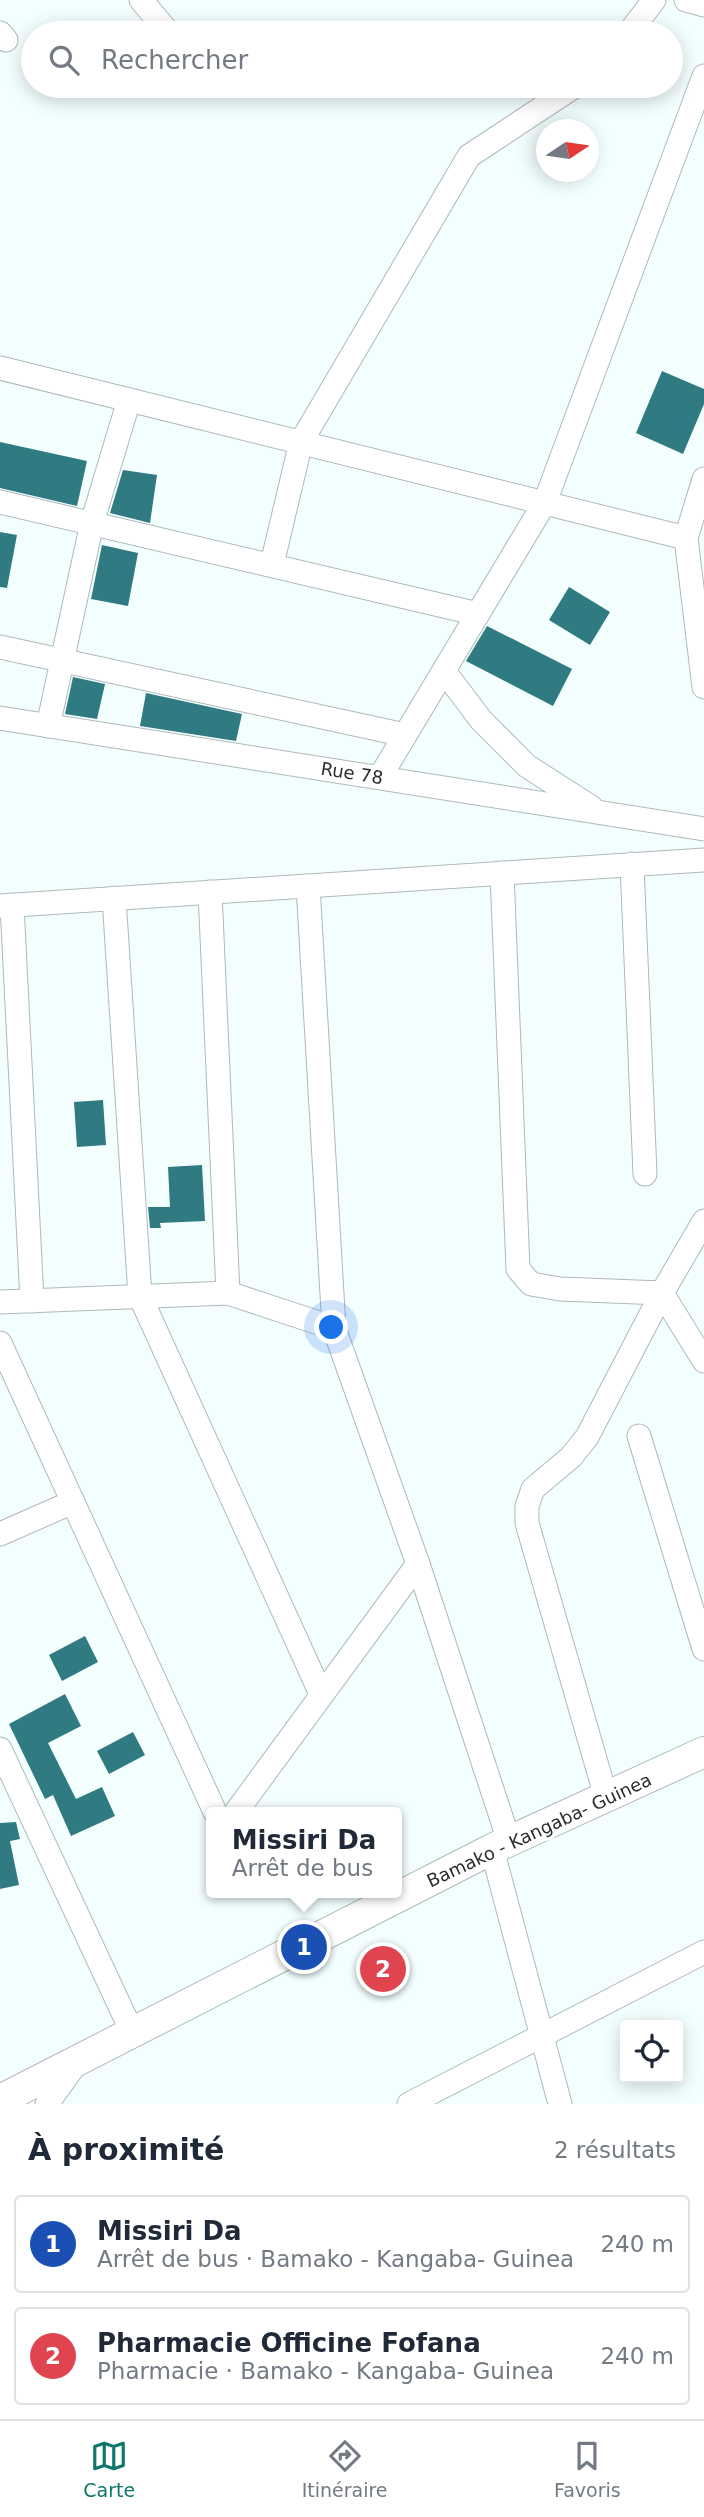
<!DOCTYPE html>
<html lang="fr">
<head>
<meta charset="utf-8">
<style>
	:root { --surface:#fff; --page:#f2f2f3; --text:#1f2937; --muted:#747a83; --line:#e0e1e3; --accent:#0f766e }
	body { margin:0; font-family:"DejaVu Sans",sans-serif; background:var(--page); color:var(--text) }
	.controls { position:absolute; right:21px; bottom:21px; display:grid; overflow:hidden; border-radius:7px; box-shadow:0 4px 18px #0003 }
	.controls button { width:63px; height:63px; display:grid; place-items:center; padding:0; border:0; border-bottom:2px solid var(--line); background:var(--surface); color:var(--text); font:35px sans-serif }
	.compass { position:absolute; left:536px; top:119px; width:63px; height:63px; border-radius:50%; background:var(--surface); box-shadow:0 4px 18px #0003; rotate:77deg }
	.you { position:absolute; left:332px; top:1328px; width:24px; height:24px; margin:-18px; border:5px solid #fff; border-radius:50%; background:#1a73e8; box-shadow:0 0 0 10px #1a73e833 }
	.badge { display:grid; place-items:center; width:46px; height:46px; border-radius:50%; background:var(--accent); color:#fff; font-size:23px; font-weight:700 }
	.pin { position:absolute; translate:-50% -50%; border:4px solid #fff; box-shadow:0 2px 7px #0006 }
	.popup { position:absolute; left:206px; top:1807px; width:196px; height:91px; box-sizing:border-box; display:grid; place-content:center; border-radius:7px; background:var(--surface); filter:drop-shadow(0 2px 5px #0005); font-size:23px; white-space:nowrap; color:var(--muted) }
	.popup b { font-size:26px; color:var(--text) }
	.popup::after { content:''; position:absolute; left:50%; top:100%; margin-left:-14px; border:14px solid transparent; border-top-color:var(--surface) }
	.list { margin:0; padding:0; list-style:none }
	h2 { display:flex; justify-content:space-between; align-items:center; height:91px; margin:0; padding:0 28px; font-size:30px }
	h2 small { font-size:23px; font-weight:400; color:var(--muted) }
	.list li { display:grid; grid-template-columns:46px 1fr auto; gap:21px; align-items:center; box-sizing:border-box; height:98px; margin:0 14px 14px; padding:0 14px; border:2px solid var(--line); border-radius:7px }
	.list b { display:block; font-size:26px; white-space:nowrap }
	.list p { margin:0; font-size:23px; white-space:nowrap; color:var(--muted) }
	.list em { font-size:23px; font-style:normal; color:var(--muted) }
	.icon { flex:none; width:38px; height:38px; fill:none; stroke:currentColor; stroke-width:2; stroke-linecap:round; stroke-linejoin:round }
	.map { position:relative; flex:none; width:704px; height:2104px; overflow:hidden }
	.search { position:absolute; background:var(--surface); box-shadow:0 4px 18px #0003; left:21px; right:21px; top:21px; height:77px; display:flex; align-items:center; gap:18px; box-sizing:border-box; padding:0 24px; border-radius:38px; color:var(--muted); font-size:26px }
	.sheet { height:315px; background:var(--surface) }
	nav { display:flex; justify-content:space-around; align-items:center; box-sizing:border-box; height:98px; border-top:2px solid var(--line); background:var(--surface); font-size:19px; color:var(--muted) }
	nav a { display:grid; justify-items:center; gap:4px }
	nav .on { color:var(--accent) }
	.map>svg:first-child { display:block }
	.building { fill:#2f7b81 }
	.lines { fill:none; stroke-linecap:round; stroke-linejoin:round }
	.minor-casing { stroke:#afb9ba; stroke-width:25 }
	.major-casing { stroke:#afb9ba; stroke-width:32 }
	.minor { stroke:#fff; stroke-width:23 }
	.major { stroke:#fff; stroke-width:30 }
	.labels { text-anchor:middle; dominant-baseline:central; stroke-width:7; stroke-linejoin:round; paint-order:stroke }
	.street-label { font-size:18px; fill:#292d2d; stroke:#fff }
</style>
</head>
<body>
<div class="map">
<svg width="704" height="2104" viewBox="0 0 704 2104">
	<rect width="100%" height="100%" fill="#f3feff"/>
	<!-- building -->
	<g class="building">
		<polygon points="662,371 704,389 704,404 683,454 636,433"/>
		<polygon points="0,442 87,461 77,506 0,488"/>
		<polygon points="123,470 157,475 150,523 110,513"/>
		<polygon points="0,532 17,535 7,588 0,587"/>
		<polygon points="102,545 138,553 128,606 91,599"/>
		<polygon points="569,587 610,612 590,645 549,620"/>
		<polygon points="487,626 572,669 553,706 466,661"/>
		<polygon points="73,677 105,684 97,719 65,714"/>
		<polygon points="146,693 242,714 236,741 140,726"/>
		<polygon points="103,1100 106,1145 77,1147 74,1102"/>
		<polygon points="202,1165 205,1221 160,1223 161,1228 150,1228 148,1207 170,1207 168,1167"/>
		<polygon points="85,1636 98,1662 62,1681 49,1655"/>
		<polygon points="65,1694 81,1726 48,1743 76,1799 102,1787 115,1816 71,1836 53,1795 45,1799 9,1724"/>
		<polygon points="133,1732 145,1755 109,1774 97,1751"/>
		<polygon points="16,1822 20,1839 10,1841 19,1885 0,1889 0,1823"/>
	</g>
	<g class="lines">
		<!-- minor casing -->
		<g class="minor-casing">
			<g id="minor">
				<polyline points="141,0 168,32"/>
				<polyline points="686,0 704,5"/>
				<polyline points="0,33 6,40"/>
				<polyline points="629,33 654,0"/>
				<polyline points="0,368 686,538"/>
				<polyline points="704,479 686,538 704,687"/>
				<polyline points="0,502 478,614"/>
				<polyline points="272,564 301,442 469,156 575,86"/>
				<polyline points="0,647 405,735"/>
				<polyline points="444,671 481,720 527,766 591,807"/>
				<polyline points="0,718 704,829"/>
				<polyline points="48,726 92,523 129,400"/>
				<polyline points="380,777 545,502 704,76"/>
				<polyline points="632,864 645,1174"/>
				<polyline points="502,873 518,1269 531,1284 560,1289 662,1293 704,1361"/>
				<polyline points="308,886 334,1328 418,1564 509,1841"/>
				<polyline points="210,892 228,1293"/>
				<polyline points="114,898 140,1296 321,1694"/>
				<polyline points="12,905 32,1301"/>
				<polyline points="0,906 704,860"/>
				<polyline points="0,1302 228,1293 334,1328"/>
				<polyline points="0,1343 215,1812"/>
				<polyline points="639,1436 704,1649"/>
				<polyline points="0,1534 73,1502"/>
				<polyline points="0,1749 132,2032"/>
				<polyline points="606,1797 527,1523 527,1506 533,1489 571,1457 587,1437 662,1293 704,1221"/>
				<polyline points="236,1812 418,1564"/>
				<polyline points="492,1849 560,2104"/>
				<polyline points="47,2104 77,2062"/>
				<polyline points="409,2104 704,1952"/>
			</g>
		</g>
		<!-- major casing -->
		<g class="major-casing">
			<polyline id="major" points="0,2100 492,1849 704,1752"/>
		</g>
		<!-- minor -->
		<use href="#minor" class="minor"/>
		<!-- major -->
		<use href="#major" class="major"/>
	</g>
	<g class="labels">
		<!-- street labels -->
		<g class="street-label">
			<text transform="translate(352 773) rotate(9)">Rue 78</text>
			<text transform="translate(539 1830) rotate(-25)">Bamako - Kangaba- Guinea</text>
		</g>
	</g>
</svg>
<div class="controls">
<button><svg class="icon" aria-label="locate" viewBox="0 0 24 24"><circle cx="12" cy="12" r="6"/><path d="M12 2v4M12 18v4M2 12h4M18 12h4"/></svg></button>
</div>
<svg class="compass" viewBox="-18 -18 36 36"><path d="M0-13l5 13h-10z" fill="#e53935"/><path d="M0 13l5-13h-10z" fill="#747a83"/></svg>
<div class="you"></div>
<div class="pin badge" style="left:304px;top:1947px;background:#1a4fb4">1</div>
<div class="popup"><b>Missiri Da</b>Arrêt de bus</div>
<div class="pin badge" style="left:383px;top:1969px;background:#e0444e">2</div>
<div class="search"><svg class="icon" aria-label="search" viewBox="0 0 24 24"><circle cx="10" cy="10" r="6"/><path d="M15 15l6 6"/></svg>Rechercher</div>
</div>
<section class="sheet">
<h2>À proximité<small>2 résultats</small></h2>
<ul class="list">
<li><span class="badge" style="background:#1a4fb4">1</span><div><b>Missiri Da</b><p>Arrêt de bus · Bamako - Kangaba- Guinea</p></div><em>240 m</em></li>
<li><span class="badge" style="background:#e0444e">2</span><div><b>Pharmacie Officine Fofana</b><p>Pharmacie · Bamako - Kangaba- Guinea</p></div><em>240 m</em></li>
</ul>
</section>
<nav>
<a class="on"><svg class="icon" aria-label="map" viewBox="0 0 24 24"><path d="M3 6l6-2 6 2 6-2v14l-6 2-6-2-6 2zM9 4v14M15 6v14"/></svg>Carte</a>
<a><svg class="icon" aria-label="directions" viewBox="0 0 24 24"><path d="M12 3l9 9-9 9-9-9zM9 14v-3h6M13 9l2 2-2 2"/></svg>Itinéraire</a>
<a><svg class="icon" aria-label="saved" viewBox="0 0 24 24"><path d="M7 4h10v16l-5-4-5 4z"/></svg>Favoris</a>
</nav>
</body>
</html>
